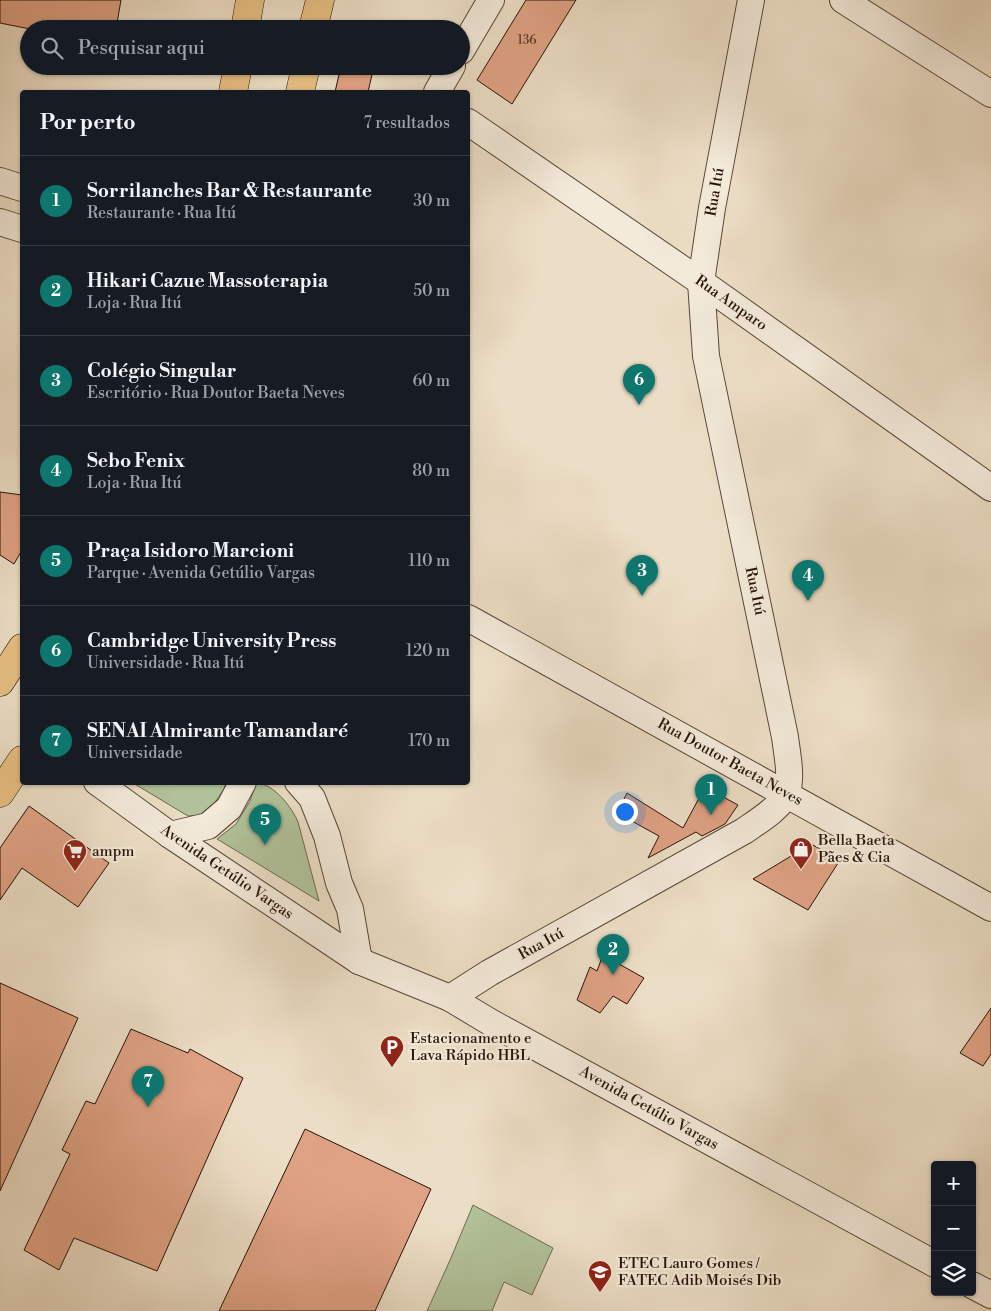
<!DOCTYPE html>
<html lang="pt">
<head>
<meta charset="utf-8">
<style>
	:root { --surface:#171b24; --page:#242831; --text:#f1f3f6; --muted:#9ea1a6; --line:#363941; --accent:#0f766e }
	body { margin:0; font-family:"Libre Bodoni",serif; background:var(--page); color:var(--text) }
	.controls { position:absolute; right:15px; bottom:15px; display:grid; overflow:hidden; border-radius:5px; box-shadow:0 1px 4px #0004 }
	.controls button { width:45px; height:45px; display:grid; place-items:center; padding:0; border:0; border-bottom:1px solid var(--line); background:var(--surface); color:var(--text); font:25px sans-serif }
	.you { position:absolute; left:624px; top:811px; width:18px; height:18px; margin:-12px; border:4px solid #fff; border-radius:50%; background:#1a73e8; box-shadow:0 0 0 8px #1a73e833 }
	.badge { display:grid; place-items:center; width:32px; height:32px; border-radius:50%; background:var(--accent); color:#fff; font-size:16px; font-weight:700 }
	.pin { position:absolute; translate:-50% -41px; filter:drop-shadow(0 1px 2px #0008) }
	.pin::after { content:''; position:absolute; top:26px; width:18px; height:15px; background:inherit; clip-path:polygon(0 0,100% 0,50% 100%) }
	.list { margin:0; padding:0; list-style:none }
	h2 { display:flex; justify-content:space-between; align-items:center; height:65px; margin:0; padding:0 20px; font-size:21px }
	h2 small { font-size:16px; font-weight:400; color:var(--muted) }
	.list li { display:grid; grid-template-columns:32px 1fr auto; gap:15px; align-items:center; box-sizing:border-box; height:90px; padding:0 20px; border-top:1px solid var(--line) }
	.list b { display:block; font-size:19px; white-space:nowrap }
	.list p { margin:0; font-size:16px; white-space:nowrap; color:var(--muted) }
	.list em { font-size:16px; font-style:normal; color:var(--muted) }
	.icon { flex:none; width:28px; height:28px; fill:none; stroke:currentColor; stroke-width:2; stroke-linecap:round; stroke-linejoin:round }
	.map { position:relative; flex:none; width:991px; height:1311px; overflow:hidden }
	.search { position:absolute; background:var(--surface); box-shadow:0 1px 4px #0004; left:20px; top:20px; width:450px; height:55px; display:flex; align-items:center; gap:12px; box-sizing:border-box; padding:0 18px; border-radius:28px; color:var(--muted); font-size:19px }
	.panel { position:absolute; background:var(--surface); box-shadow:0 1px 4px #0004; left:20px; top:90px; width:450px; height:695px; border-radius:5px }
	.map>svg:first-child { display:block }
	.green { fill:#b1c29a; stroke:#6c6a50 }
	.building { fill:#dfa284; stroke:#271307 }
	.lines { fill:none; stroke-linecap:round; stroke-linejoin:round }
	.minor-casing { stroke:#584637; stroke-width:28 }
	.major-casing { stroke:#271307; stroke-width:29 }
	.minor { stroke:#f3eada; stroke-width:26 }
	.major { stroke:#e6bf83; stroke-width:28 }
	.labels { text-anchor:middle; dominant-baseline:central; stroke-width:4.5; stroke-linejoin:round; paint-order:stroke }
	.number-label { font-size:12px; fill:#553726 }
	.street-label { font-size:15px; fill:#271307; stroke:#f3eada }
	.poi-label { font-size:15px; fill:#271307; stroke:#f3eada; text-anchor:start }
</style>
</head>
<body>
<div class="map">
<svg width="991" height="1311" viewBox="0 0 991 1311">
	<rect width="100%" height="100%" fill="#ecdec6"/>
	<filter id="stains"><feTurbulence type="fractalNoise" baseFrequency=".004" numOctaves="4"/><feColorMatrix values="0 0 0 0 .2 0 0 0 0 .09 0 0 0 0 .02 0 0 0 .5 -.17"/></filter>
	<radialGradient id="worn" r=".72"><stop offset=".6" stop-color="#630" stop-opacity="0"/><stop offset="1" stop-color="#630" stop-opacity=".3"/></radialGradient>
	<!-- green -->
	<g class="green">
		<polygon points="133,783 226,783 224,789 212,807 202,815 188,816"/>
		<path d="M 256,783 C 273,783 292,807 298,822 L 319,901 L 217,839 L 236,824 L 250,801 Z"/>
		<polygon points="473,1205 553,1248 532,1295 504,1282 492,1311 427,1311 451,1258"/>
	</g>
	<!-- building -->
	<g class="building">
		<polygon points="0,0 121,0 116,29 30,29 0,23"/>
		<polygon points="526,0 576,0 512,104 477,80"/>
		<polygon points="341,66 374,66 368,92 335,92"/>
		<polygon points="0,492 22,495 22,550 14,564 0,555"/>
		<polygon points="705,787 738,805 725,824 702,836 696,832 648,858 659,836 617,813 627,793 683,828"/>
		<polygon points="29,806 109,863 78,907 22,868 0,900 0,848"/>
		<polygon points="811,844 840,860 808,910 753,879"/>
		<polygon points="603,955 644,978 627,1004 613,996 600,1013 577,1000 590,967 597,971"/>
		<polygon points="0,983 78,1018 0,1191"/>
		<polygon points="991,1008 991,1054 983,1066 960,1053"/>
		<polygon points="131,1029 188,1053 190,1049 243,1078 157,1271 74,1238 59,1270 24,1250 70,1154 62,1150 86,1101 95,1104"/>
		<polygon points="305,1129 431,1189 375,1311 219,1311"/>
	</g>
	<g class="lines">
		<!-- minor casing -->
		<g class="minor-casing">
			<g id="minor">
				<polyline points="843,0 991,94"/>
				<polyline points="461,51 491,0"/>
				<polyline points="437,92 452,66"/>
				<polyline points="468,122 701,282 991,488"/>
				<polyline points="0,181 22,188"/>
				<polyline points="0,222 22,229"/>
				<polyline points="468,618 991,908"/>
				<polyline points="97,782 170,835 359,961 450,998 490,1022 935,1264"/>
				<polyline points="298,782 312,798 327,836 339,883 350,909 359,961"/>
				<polyline points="170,835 208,826 229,808 243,782"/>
				<path d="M 450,998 L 489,973 L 744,831 C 757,822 782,807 787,792 C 792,775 787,754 785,737 L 706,356 L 701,282 L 712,208 L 751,0"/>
				<polyline points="972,1285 991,1295"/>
			</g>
		</g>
		<!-- major casing -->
		<g class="major-casing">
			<g id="major">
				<polyline points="245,29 250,0"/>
				<polyline points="313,29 320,0"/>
				<polyline points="233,92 238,66"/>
				<polyline points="300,92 306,66"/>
				<polyline points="0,682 22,648"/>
				<polyline points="0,793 22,760"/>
			</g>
		</g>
		<!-- minor -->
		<use href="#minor" class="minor"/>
		<!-- major -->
		<use href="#major" class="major"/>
	</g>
	<!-- icons -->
	<defs>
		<g id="shop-pin" transform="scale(1.25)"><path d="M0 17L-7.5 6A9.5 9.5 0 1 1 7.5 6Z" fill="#8f2418" stroke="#f3eada"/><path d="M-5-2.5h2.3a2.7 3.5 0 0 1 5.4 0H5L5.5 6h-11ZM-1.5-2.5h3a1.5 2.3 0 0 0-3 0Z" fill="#fff"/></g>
		<g id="supermarket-pin" transform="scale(1.25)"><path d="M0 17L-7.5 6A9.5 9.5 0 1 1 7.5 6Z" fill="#8f2418" stroke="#f3eada"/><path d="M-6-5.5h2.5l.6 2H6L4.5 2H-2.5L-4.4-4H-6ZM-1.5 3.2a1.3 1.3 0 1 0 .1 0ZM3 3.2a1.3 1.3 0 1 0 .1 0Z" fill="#fff"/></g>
		<g id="parking-pin" transform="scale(1.25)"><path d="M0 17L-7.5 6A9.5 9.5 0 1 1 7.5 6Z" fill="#8f2418" stroke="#f3eada"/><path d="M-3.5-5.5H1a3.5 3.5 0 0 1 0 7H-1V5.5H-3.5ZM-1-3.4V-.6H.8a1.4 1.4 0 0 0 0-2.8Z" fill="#fff"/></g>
		<g id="university-pin" transform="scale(1.25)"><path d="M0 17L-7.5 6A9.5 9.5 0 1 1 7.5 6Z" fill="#8f2418" stroke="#f3eada"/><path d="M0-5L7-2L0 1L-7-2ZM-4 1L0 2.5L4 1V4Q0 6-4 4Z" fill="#fff"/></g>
	</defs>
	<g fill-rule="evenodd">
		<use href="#shop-pin" x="801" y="849"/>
		<use href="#supermarket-pin" x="75" y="851"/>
		<use href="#parking-pin" x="392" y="1047"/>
		<use href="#university-pin" x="600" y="1272"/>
	</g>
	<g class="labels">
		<!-- number labels -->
		<g class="number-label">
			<text x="527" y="40">136</text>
		</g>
		<!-- street labels -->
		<g class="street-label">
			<text transform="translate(715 192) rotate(-80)">Rua Itú</text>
			<text transform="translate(731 303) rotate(35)">Rua Amparo</text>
			<text transform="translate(755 591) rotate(78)">Rua Itú</text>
			<text transform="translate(730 762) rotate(29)">Rua Doutor Baeta Neves</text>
			<text transform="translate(227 872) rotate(34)">Avenida Getúlio Vargas</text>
			<text transform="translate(541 944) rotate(-29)">Rua Itú</text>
			<text transform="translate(649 1108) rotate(29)">Avenida Getúlio Vargas</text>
		</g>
		<!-- poi labels -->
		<g class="poi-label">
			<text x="818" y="840">Bella Baeta<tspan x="818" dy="17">Pães &amp; Cia</tspan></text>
			<text x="92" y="851">ampm</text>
			<text x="410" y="1038">Estacionamento e<tspan x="410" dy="17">Lava Rápido HBL</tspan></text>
			<text x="618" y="1263">ETEC Lauro Gomes /<tspan x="618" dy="17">FATEC Adib Moisés Dib</tspan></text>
		</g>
	</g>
	<rect width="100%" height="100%" filter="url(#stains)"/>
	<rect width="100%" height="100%" fill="url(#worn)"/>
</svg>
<div class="controls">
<button>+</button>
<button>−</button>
<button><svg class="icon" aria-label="layers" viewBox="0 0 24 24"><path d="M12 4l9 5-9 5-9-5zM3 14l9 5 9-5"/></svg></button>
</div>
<div class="you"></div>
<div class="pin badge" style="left:711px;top:815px">1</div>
<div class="pin badge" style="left:613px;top:975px">2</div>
<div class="pin badge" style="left:642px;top:596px">3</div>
<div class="pin badge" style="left:808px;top:601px">4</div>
<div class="pin badge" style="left:265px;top:845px">5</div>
<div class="pin badge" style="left:639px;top:405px">6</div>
<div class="pin badge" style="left:148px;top:1107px">7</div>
<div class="search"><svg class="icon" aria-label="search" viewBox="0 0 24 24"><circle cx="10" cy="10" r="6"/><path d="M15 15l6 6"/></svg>Pesquisar aqui</div>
<section class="panel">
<h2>Por perto<small>7 resultados</small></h2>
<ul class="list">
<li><span class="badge">1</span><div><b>Sorrilanches Bar &amp; Restaurante</b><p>Restaurante · Rua Itú</p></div><em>30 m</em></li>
<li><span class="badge">2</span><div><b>Hikari Cazue Massoterapia</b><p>Loja · Rua Itú</p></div><em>50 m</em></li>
<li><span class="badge">3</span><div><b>Colégio Singular</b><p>Escritório · Rua Doutor Baeta Neves</p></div><em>60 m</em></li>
<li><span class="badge">4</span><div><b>Sebo Fenix</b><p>Loja · Rua Itú</p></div><em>80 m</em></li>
<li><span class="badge">5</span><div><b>Praça Isidoro Marcioni</b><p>Parque · Avenida Getúlio Vargas</p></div><em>110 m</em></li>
<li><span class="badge">6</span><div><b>Cambridge University Press</b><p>Universidade · Rua Itú</p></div><em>120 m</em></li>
<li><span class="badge">7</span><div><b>SENAI Almirante Tamandaré</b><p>Universidade</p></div><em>170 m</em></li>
</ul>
</section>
</div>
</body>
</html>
